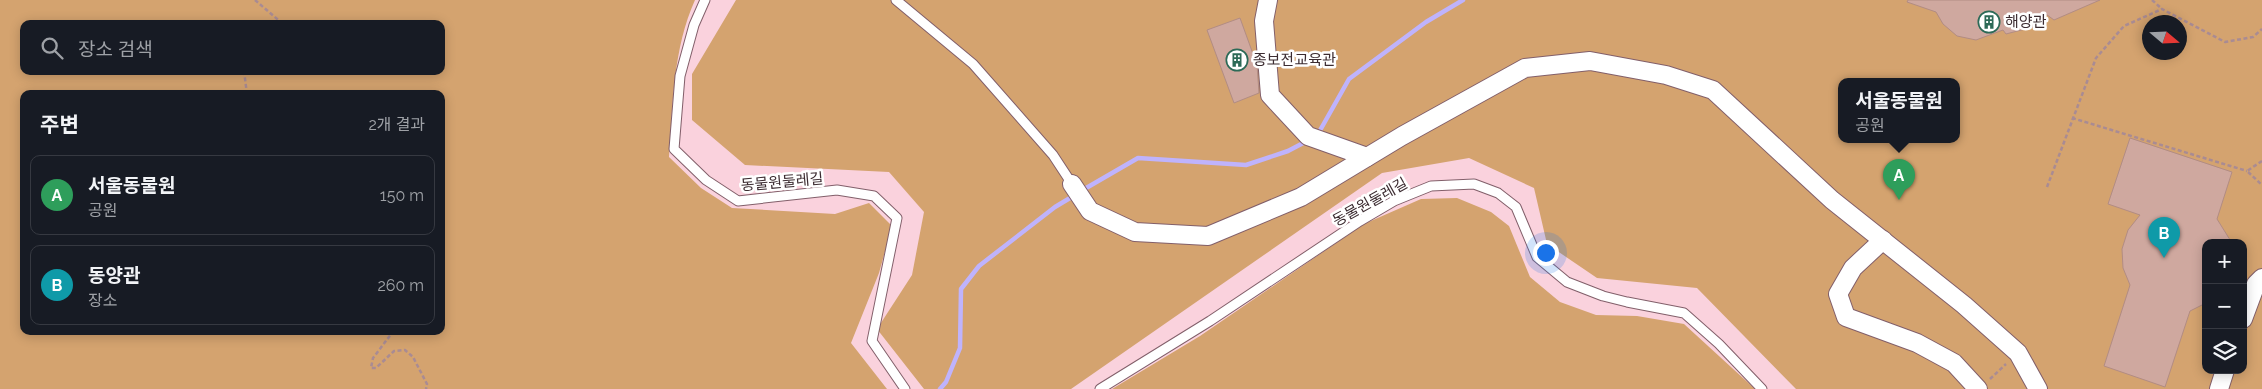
<!DOCTYPE html>
<html lang="ko">
<head>
<meta charset="utf-8">
<style>
	:root { --surface:#171b24; --page:#242831; --text:#f1f3f6; --muted:#9ea1a6; --line:#363941; --accent:#db2777 }
	body { margin:0; font-family:Raleway,"Noto Sans KR",sans-serif; background:var(--page); color:var(--text) }
	.controls { position:absolute; right:15px; bottom:15px; display:grid; overflow:hidden; border-radius:10px; box-shadow:0 2px 12px #0003 }
	.controls button { width:45px; height:45px; display:grid; place-items:center; padding:0; border:0; border-bottom:1px solid var(--line); background:var(--surface); color:var(--text); font:25px sans-serif }
	.compass { position:absolute; left:2142px; top:15px; width:45px; height:45px; border-radius:50%; background:var(--surface); box-shadow:0 2px 12px #0003; rotate:109deg }
	.you { position:absolute; left:1545px; top:252px; width:18px; height:18px; margin:-12px; border:4px solid #fff; border-radius:50%; background:#1a73e8; box-shadow:0 0 0 8px #1a73e833 }
	.badge { display:grid; place-items:center; width:32px; height:32px; border-radius:50%; background:var(--accent); color:#fff; font-size:16px; font-weight:700 }
	.pin { position:absolute; translate:-50% -41px; filter:drop-shadow(0 1px 2px #0008) }
	.pin::after { content:''; position:absolute; top:26px; width:18px; height:15px; background:inherit; clip-path:polygon(0 0,100% 0,50% 100%) }
	.popup { position:absolute; left:1838px; top:78px; width:122px; height:65px; box-sizing:border-box; display:grid; place-content:center; border-radius:10px; background:var(--surface); filter:drop-shadow(0 1px 4px #0005); font-size:16px; white-space:nowrap; color:var(--muted) }
	.popup b { font-size:19px; color:var(--text) }
	.popup::after { content:''; position:absolute; left:50%; top:100%; margin-left:-10px; border:10px solid transparent; border-top-color:var(--surface) }
	.list { margin:0; padding:0; list-style:none }
	h2 { display:flex; justify-content:space-between; align-items:center; height:65px; margin:0; padding:0 20px; font-size:21px }
	h2 small { font-size:16px; font-weight:400; color:var(--muted) }
	.list li { display:grid; grid-template-columns:32px 1fr auto; gap:15px; align-items:center; box-sizing:border-box; height:80px; margin:0 10px 10px; padding:0 10px; border:1px solid var(--line); border-radius:10px }
	.list b { display:block; font-size:19px; white-space:nowrap }
	.list p { margin:0; font-size:16px; white-space:nowrap; color:var(--muted) }
	.list em { font-size:16px; font-style:normal; color:var(--muted) }
	.icon { flex:none; width:28px; height:28px; fill:none; stroke:currentColor; stroke-width:2; stroke-linecap:round; stroke-linejoin:round }
	.map { position:relative; flex:none; width:2262px; height:389px; overflow:hidden }
	.search { position:absolute; background:var(--surface); box-shadow:0 2px 12px #0003; left:20px; top:20px; width:425px; height:55px; display:flex; align-items:center; gap:12px; box-sizing:border-box; padding:0 18px; border-radius:10px; color:var(--muted); font-size:19px }
	.panel { position:absolute; background:var(--surface); box-shadow:0 2px 12px #0003; left:20px; top:90px; width:425px; height:245px; border-radius:10px }
	.map>svg:first-child { display:block }
	.green { fill:#d4a36f; fill-rule:evenodd }
	.lines { fill:none; stroke-linecap:round; stroke-linejoin:round }
	.stream { stroke:#bfb3fc; stroke-width:4.5 }
	.building { fill:#cfa89f; stroke:#b28c83 }
	.lane-casing { stroke:#825f6a; stroke-width:11 }
	.street-casing { stroke:#825f6a; stroke-width:20 }
	.path { stroke:#a98b93; stroke-width:2.5; stroke-dasharray:4 2.5; stroke-linecap:butt }
	.lane { stroke:#fff; stroke-width:9 }
	.street { stroke:#fff; stroke-width:18 }
	.labels { text-anchor:middle; dominant-baseline:central; stroke-width:5; stroke-linejoin:round; paint-order:stroke }
	.poi-label { font-size:15px; fill:#3c2c31; stroke:#fff; text-anchor:start }
	.street-label { font-size:15px; fill:#3c2c31; stroke:#fff }
</style>
</head>
<body>
<div class="map">
<svg width="2262" height="389" viewBox="0 0 2262 389">
	<rect width="100%" height="100%" fill="#fad2dd"/>
	<!-- green -->
	<g class="green">
		<path d="M 0,0 L 695,0 C 673,49 673,103 669,157 L 701,188 L 732,208 L 835,214 L 869,203 L 892,226 L 879,273 L 851,343 L 887,389 L 0,389 ZM 24,24 L 441,24 L 441,71 L 24,71 ZM 24,94 L 441,94 L 441,331 L 24,331 Z"/>
		<path d="M 736,0 L 2262,0 L 2262,389 L 1796,389 L 1697,288 L 1597,278 L 1547,244 L 1534,188 L 1469,158 L 1382,173 L 1071,389 L 924,389 L 877,329 L 912,275 L 924,212 L 889,172 L 745,165 L 692,120 L 692,74 ZM 2150,22 L 2180,22 L 2180,52 L 2150,52 ZM 1842,81 L 1956,81 L 1956,139 L 1842,139 ZM 2206,243 L 2243,243 L 2243,370 L 2206,370 Z"/>
		<polygon points="1457,198 1491,212 1509,226 1530,277 1560,302 1596,315 1637,316 1684,324 1755,389 1112,389 1200,336 1364,224 1421,199"/>
	</g>
	<g class="lines">
		<!-- stream -->
		<g class="stream">
			<polyline points="1318,134 1349,79 1426,22 1463,0"/>
			<polyline points="1081,191 1138,158 1246,165 1288,151 1307,141"/>
			<polyline points="940,389 946,382 960,348 961,289 979,266 1055,207 1075,195"/>
		</g>
	</g>
	<!-- building -->
	<g class="building">
		<polygon points="1908,0 2100,0 2054,20 2043,12 2033,27 2006,34 2003,30 1976,40 1957,36 1943,24 1936,12 1907,2"/>
		<polygon points="1240,18 1257,65 1259,93 1234,103 1207,30"/>
		<polygon points="2130,138 2232,172 2217,219 2232,243 2206,243 2206,303 2190,311 2165,387 2104,366 2130,285 2123,268 2122,249 2128,230 2140,215 2108,204"/>
	</g>
	<g class="lines">
		<!-- lane casing -->
		<g class="lane-casing">
			<g id="lane">
				<polyline points="705,0 694,25 680,76 674,149 706,180 738,201 837,190 874,196 897,218 872,341 905,389"/>
				<polyline points="896,0 973,64 1053,155 1072,184"/>
				<polyline points="1100,389 1210,321 1360,221 1394,201 1431,186 1474,184 1498,193 1516,207 1537,257 1567,282 1603,296 1627,302 1684,313 1719,344 1762,389"/>
			</g>
		</g>
		<!-- street casing -->
		<g class="street-casing">
			<g id="street">
				<polyline points="1268,0 1264,21 1270,95 1308,136 1367,157"/>
				<polyline points="1072,184 1090,211 1135,232 1208,236 1301,197 1402,136 1525,68 1590,61 1666,75 1713,90 1832,200 1964,305 2018,353 2038,389"/>
				<polyline points="1883,240 1853,268 1838,294 1846,317 1917,343 1954,363 1978,389"/>
				<polyline points="2243,319 2256,284 2262,278"/>
				<polyline points="2219,389 2225,370"/>
			</g>
		</g>
		<!-- path -->
		<g class="path">
			<polyline points="255,0 283,24"/>
			<polyline points="2152,0 2162,9"/>
			<polyline points="244,71 247,94"/>
			<polyline points="2072,118 2247,171"/>
			<polyline points="2262,161 2247,171 2262,185"/>
			<polyline points="2047,187 2096,58 2124,26 2162,9 2225,42 2253,37 2262,29"/>
			<polyline points="408,331 392,333 373,358 371,368 376,368 394,351 405,350 413,357 427,384 426,389"/>
			<polyline points="1990,379 2006,364"/>
		</g>
		<!-- lane -->
		<use href="#lane" class="lane"/>
		<!-- street -->
		<use href="#street" class="street"/>
	</g>
	<!-- icons -->
	<defs>
		<g id="building-ring" transform="scale(1.125)"><circle r="9.5" fill="#fff" stroke="#2c6a57" stroke-width="1.5"/><path d="M-4-6H4V6H1V3H-1V6H-4ZM-2.5-4.3h1.7v1.8h-1.7ZM.8-4.3h1.7v1.8H.8ZM-2.5-1h1.7V.8h-1.7ZM.8-1h1.7V.8H.8Z" fill="#2c6a57"/></g>
	</defs>
	<g fill-rule="evenodd">
		<use href="#building-ring" x="1989" y="22"/>
		<use href="#building-ring" x="1237" y="60"/>
	</g>
	<g class="labels">
		<!-- poi labels -->
		<g class="poi-label">
			<text x="2005" y="22">해양관</text>
			<text x="1253" y="60">종보전교육관</text>
		</g>
		<!-- street labels -->
		<g class="street-label">
			<text transform="translate(782 182) rotate(-5)">동물원둘레길</text>
			<text transform="translate(1370 202) rotate(-29)">동물원둘레길</text>
		</g>
	</g>
</svg>
<div class="controls">
<button>+</button>
<button>−</button>
<button><svg class="icon" aria-label="layers" viewBox="0 0 24 24"><path d="M12 4l9 5-9 5-9-5zM3 14l9 5 9-5"/></svg></button>
</div>
<svg class="compass" viewBox="-18 -18 36 36"><path d="M0-13l5 13h-10z" fill="#e53935"/><path d="M0 13l5-13h-10z" fill="#9ea1a6"/></svg>
<div class="you"></div>
<div class="pin badge" style="left:1899px;top:200px;background:#2e9e5b">A</div>
<div class="popup"><b>서울동물원</b>공원</div>
<div class="pin badge" style="left:2164px;top:258px;background:#0f9aa8">B</div>
<div class="search"><svg class="icon" aria-label="search" viewBox="0 0 24 24"><circle cx="10" cy="10" r="6"/><path d="M15 15l6 6"/></svg>장소 검색</div>
<section class="panel">
<h2>주변<small>2개 결과</small></h2>
<ul class="list">
<li><span class="badge" style="background:#2e9e5b">A</span><div><b>서울동물원</b><p>공원</p></div><em>150 m</em></li>
<li><span class="badge" style="background:#0f9aa8">B</span><div><b>동양관</b><p>장소</p></div><em>260 m</em></li>
</ul>
</section>
</div>
</body>
</html>
